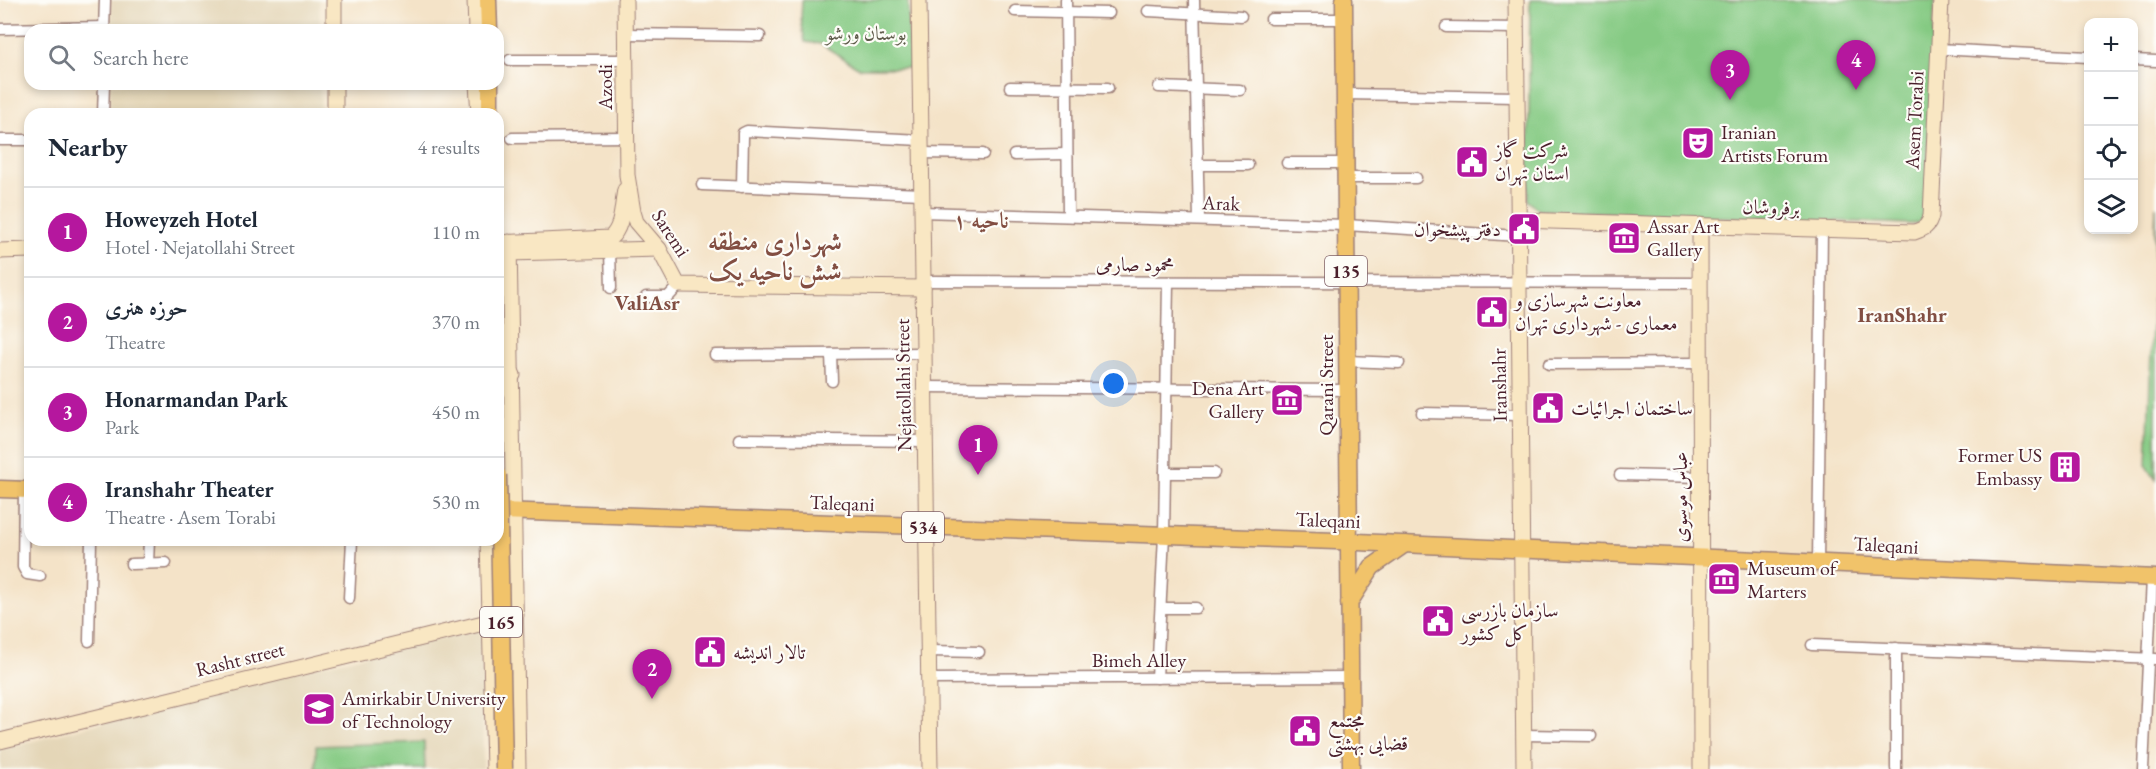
<!DOCTYPE html>
<html lang="en">
<head>
<meta charset="utf-8">
<style>
	:root { --surface:#fff; --page:#f6f6f7; --text:#1f2937; --muted:#747a83; --line:#e0e1e3; --accent:#b5179e }
	body { margin:0; font-family:"EB Garamond",Amiri,serif; background:var(--page); color:var(--text) }
	.controls { position:absolute; right:18px; top:18px; display:grid; overflow:hidden; border-radius:12px; box-shadow:0 3px 9px #0003 }
	.controls button { width:54px; height:54px; display:grid; place-items:center; padding:0; border:0; border-bottom:2px solid var(--line); background:var(--surface); color:var(--text); font:30px sans-serif }
	.you { position:absolute; left:1114px; top:384px; width:21px; height:21px; margin:-15px; border:4px solid #fff; border-radius:50%; background:#1a73e8; box-shadow:0 0 0 9px #1a73e833 }
	.badge { display:grid; place-items:center; width:39px; height:39px; border-radius:50%; background:var(--accent); color:#fff; font-size:20px; font-weight:700 }
	.pin { position:absolute; translate:-50% -50px; filter:drop-shadow(0 2px 3px #0008) }
	.pin::after { content:''; position:absolute; top:32px; width:21px; height:18px; background:inherit; clip-path:polygon(0 0,100% 0,50% 100%) }
	.list { margin:0; padding:0; list-style:none }
	h2 { display:flex; justify-content:space-between; align-items:center; height:78px; margin:0; padding:0 24px; font-size:26px }
	h2 small { font-size:20px; font-weight:400; color:var(--muted) }
	.list li { display:grid; grid-template-columns:39px 1fr auto; gap:18px; align-items:center; box-sizing:border-box; height:90px; padding:0 24px; border-top:2px solid var(--line) }
	.list b { display:block; font-size:22px; white-space:nowrap }
	.list p { margin:0; font-size:20px; white-space:nowrap; color:var(--muted) }
	.list em { font-size:20px; font-style:normal; color:var(--muted) }
	.icon { flex:none; width:33px; height:33px; fill:none; stroke:currentColor; stroke-width:2; stroke-linecap:round; stroke-linejoin:round }
	.map { position:relative; flex:none; width:2156px; height:769px; overflow:hidden }
	.search { position:absolute; background:var(--surface); box-shadow:0 3px 9px #0003; left:24px; top:24px; width:480px; height:66px; display:flex; align-items:center; gap:15px; box-sizing:border-box; padding:0 21px; border-radius:18px; color:var(--muted); font-size:22px }
	.panel { position:absolute; background:var(--surface); box-shadow:0 3px 9px #0003; left:24px; top:108px; width:480px; height:438px; border-radius:18px }
	.map>svg:first-child { display:block }
	.built { fill:#e4d6b7 }
	.green { fill:#85ca83; stroke:#687457; stroke-width:1.5 }
	.lines { fill:none; stroke-linecap:round; stroke-linejoin:round }
	.street-casing { stroke:#9f817a; stroke-width:13 }
	.secondary-casing { stroke:#9f817a; stroke-width:17 }
	.primary-casing { stroke:#9f817a; stroke-width:19 }
	.street { stroke:#fff; stroke-width:10 }
	.secondary { stroke:#f9e7c3; stroke-width:15 }
	.primary { stroke:#f1c36a; stroke-width:16 }
	.primary-bridge-casing { stroke:#9f817a; stroke-width:19; stroke-linecap:butt }
	.primary-bridge { stroke:#f1c36a; stroke-width:16 }
	.labels { text-anchor:middle; dominant-baseline:central; stroke-width:4.5; stroke-linejoin:round; paint-order:stroke }
	.shield { fill:#fdfcf7; stroke:#806168; stroke-width:1.5 }
	.shield-label { font-size:18px; font-weight:bold; fill:#4a1f2b }
	.park-label { font-size:20px; fill:#5f5b4a; stroke:#fdfcf7 }
	.street-label { font-size:20px; fill:#4a1f2b; stroke:#fdfcf7 }
	.poi-label { font-size:20px; fill:#4a1f2b; stroke:#fdfcf7; text-anchor:start }
	.neighbourhood-label { font-size:21px; font-weight:bold; fill:#824e42; stroke:#fdfcf7 }
	.quarter-label { font-size:22px; font-weight:bold; fill:#824e42; stroke:#fdfcf7 }
	.district-label { font-size:26px; font-weight:bold; fill:#824e42; stroke:#fdfcf7 }
</style>
</head>
<body>
<div class="map">
<svg width="2156" height="769" viewBox="0 0 2156 769">
	<rect width="100%" height="100%" fill="#fdfcf7"/>
	<filter id="ink" filterUnits="userSpaceOnUse"><feTurbulence type="fractalNoise" baseFrequency=".0167" numOctaves="2"/><feDisplacementMap in="SourceGraphic" scale="12" xChannelSelector="R" yChannelSelector="G"/><feConvolveMatrix kernelMatrix="1 2 1 2 8 2 1 2 1" color-interpolation-filters="sRGB"/></filter>
	<filter id="wash" filterUnits="userSpaceOnUse"><feTurbulence type="fractalNoise" baseFrequency=".008" numOctaves="4" result="noise"/><feDisplacementMap in="SourceGraphic" scale="24" xChannelSelector="R" yChannelSelector="G"/><feGaussianBlur stdDeviation="1.35" result="paint"/><feColorMatrix in="noise" values="0 0 0 0 0 0 0 0 0 0 0 0 0 0 0 0 0 1.4 0 .05"/><feComposite in="paint" operator="in"/></filter>
	<g filter="url(#wash)">
		<rect width="100%" height="100%" fill="#f4e3c8"/>
		<!-- built -->
		<g class="built">
			<polygon points="112,0 319,0 320,30 111,30"/>
			<polygon points="110,84 320,84 321,114 110,114"/>
			<polygon points="482,629 483,769 0,769 0,750 312,668"/>
		</g>
		<!-- green -->
		<g class="green">
			<polygon points="802,0 908,0 910,68 859,68 821,44 805,42 801,19"/>
			<polygon points="1530,0 1935,0 1926,215 1918,223 1911,224 1539,210 1528,201"/>
			<polygon points="2156,206 2156,480 2147,466"/>
			<polygon points="424,742 425,769 316,769 316,746"/>
		</g>
	</g>
	<g filter="url(#ink)">
		<g class="lines">
			<!-- street casing -->
			<g class="street-casing">
				<g id="street">
					<polyline points="1066,0 1068,216"/>
					<polyline points="1194,0 1199,220"/>
					<polyline points="1015,11 1109,13"/>
					<polyline points="1148,11 1241,16"/>
					<polyline points="1271,19 1344,19"/>
					<polyline points="1446,27 1516,28"/>
					<polyline points="0,29 105,27"/>
					<polyline points="104,30 105,0"/>
					<polyline points="626,34 760,36"/>
					<polyline points="1938,49 2088,57"/>
					<polyline points="510,60 626,60"/>
					<polyline points="2134,60 2156,61"/>
					<polyline points="1010,87 1108,88"/>
					<polyline points="1159,87 1240,90"/>
					<polyline points="1345,94 1517,97"/>
					<polyline points="103,114 104,84"/>
					<polyline points="512,138 627,137"/>
					<polyline points="0,140 30,140"/>
					<polyline points="921,153 983,154"/>
					<polyline points="1014,155 1067,154"/>
					<polyline points="1287,163 1345,163"/>
					<polyline points="1198,165 1248,165"/>
					<polyline points="1345,178 1416,178"/>
					<polyline points="702,185 922,194"/>
					<polyline points="742,187 743,137 743,133 747,131 921,140"/>
					<polyline points="922,212 1346,225 1518,236"/>
					<polyline points="610,250 611,288"/>
					<polyline points="923,281 1700,283"/>
					<polyline points="646,297 668,297 679,285"/>
					<polyline points="831,354 832,381"/>
					<polyline points="715,355 924,353"/>
					<polyline points="1347,361 1399,363"/>
					<polyline points="1549,364 1700,363"/>
					<polyline points="925,387 1347,390"/>
					<polyline points="1422,413 1520,415"/>
					<polyline points="739,439 925,441"/>
					<polyline points="1165,473 1214,473"/>
					<polyline points="1620,475 1701,477"/>
					<polyline points="24,490 23,567 27,574 40,576"/>
					<polyline points="148,563 149,540"/>
					<polyline points="1818,563 1822,229"/>
					<polyline points="131,564 166,563"/>
					<polyline points="349,598 352,540"/>
					<polyline points="1161,608 1196,608"/>
					<polyline points="89,641 91,540"/>
					<polyline points="1812,645 2156,659"/>
					<polyline points="929,651 979,652"/>
					<polyline points="1157,678 1164,535 1168,282"/>
					<polyline points="929,679 1349,677"/>
					<polyline points="1523,735 1591,736"/>
					<polyline points="1896,769 1896,648"/>
					<polyline points="2143,769 2152,578"/>
				</g>
			</g>
			<!-- secondary casing -->
			<g class="secondary-casing">
				<g id="secondary">
					<polyline points="334,0 334,30"/>
					<polyline points="475,0 476,30"/>
					<polyline points="625,0 627,175 633,212 636,222 659,249 677,283 679,285 923,288"/>
					<polyline points="919,0 930,769"/>
					<polyline points="1516,0 1524,769"/>
					<polyline points="335,84 335,114"/>
					<polyline points="477,84 479,114"/>
					<path d="M 1518,220 L 1914,232 C 1924,229 1929,226 1931,216 L 1941,0"/>
					<polyline points="1700,225 1701,769"/>
					<polyline points="509,242 518,769"/>
					<path d="M 498,243 L 610,238 C 623,228 622,205 625,190"/>
					<polyline points="501,250 509,253 659,249"/>
					<polyline points="0,251 30,250"/>
					<polyline points="498,362 509,367 513,375"/>
					<polyline points="488,540 494,769"/>
					<polyline points="0,741 516,615"/>
				</g>
			</g>
			<!-- primary casing -->
			<g class="primary-casing">
				<g id="primary">
					<polyline points="488,0 489,30"/>
					<polyline points="1344,0 1351,769"/>
					<polyline points="490,84 490,114"/>
					<polyline points="0,489 30,490"/>
					<polyline points="498,511 1336,541 2156,578"/>
					<polyline points="1349,603 1372,567 1405,544"/>
				</g>
			</g>
			<!-- street -->
			<use href="#street" class="street"/>
			<!-- secondary -->
			<use href="#secondary" class="secondary"/>
			<!-- primary -->
			<use href="#primary" class="primary"/>
			<!-- primary-bridge casing -->
			<g class="primary-bridge-casing">
				<polyline id="primary-bridge" points="498,475 504,769"/>
			</g>
			<!-- primary-bridge -->
			<use href="#primary-bridge" class="primary-bridge"/>
		</g>
	</g>
	<!-- icons -->
	<defs>
		<g id="theatre-square" transform="scale(1.725)"><rect x="-9" y="-9" width="18" height="18" rx="4" fill="#b5179e" stroke="#fdfcf7"/><path d="M-5-5.5Q0-4 5-5.5V0Q5 5 0 6Q-5 5-5 0ZM-3.3-2.5H-1v1.5H-3.3ZM1-2.5H3.3v1.5H1ZM-2.8 1Q0 5.5 2.8 1Z" fill="#fff"/></g>
		<g id="civic-square" transform="scale(1.725)"><rect x="-9" y="-9" width="18" height="18" rx="4" fill="#b5179e" stroke="#fdfcf7"/><path d="M-.6-6.5H3V-4.5H.6V-3L4-1V1h2V6H-6V1h2V-1L-.6-3ZM-1.2 2.5V6h2.4V2.5Z" fill="#fff"/></g>
		<g id="museum-square" transform="scale(1.725)"><rect x="-9" y="-9" width="18" height="18" rx="4" fill="#b5179e" stroke="#fdfcf7"/><path d="M0-6L6-3V-2H-6V-3ZM-5-1h2V3h-2ZM-1-1h2V3h-2ZM3-1h2V3H3ZM-6 4H6V6H-6Z" fill="#fff"/></g>
		<g id="building-square" transform="scale(1.725)"><rect x="-9" y="-9" width="18" height="18" rx="4" fill="#b5179e" stroke="#fdfcf7"/><path d="M-4-6H4V6H1V3H-1V6H-4ZM-2.5-4.3h1.7v1.8h-1.7ZM.8-4.3h1.7v1.8H.8ZM-2.5-1h1.7V.8h-1.7ZM.8-1h1.7V.8H.8Z" fill="#fff"/></g>
		<g id="university-square" transform="scale(1.725)"><rect x="-9" y="-9" width="18" height="18" rx="4" fill="#b5179e" stroke="#fdfcf7"/><path d="M0-5L7-2L0 1L-7-2ZM-4 1L0 2.5L4 1V4Q0 6-4 4Z" fill="#fff"/></g>
	</defs>
	<g fill-rule="evenodd">
		<use href="#theatre-square" x="1698" y="143"/>
		<use href="#civic-square" x="1472" y="162"/>
		<use href="#civic-square" x="1524" y="229"/>
		<use href="#museum-square" x="1624" y="238"/>
		<use href="#civic-square" x="1492" y="312"/>
		<use href="#museum-square" x="1287" y="400"/>
		<use href="#civic-square" x="1548" y="408"/>
		<use href="#building-square" x="2065" y="467"/>
		<use href="#museum-square" x="1724" y="579"/>
		<use href="#civic-square" x="1438" y="621"/>
		<use href="#civic-square" x="710" y="652"/>
		<use href="#university-square" x="319" y="709"/>
		<use href="#civic-square" x="1305" y="731"/>
	</g>
	<g class="labels">
		<!-- shield labels -->
		<g class="shield">
			<rect x="1325" y="256" width="42" height="30" rx="4.5"/>
			<rect x="902" y="512" width="42" height="30" rx="4.5"/>
			<rect x="480" y="607" width="42" height="30" rx="4.5"/>
		</g>
		<g class="shield-label">
			<text x="1346" y="271">135</text>
			<text x="923" y="527">534</text>
			<text x="501" y="622">165</text>
		</g>
		<!-- park labels -->
		<g class="park-label">
			<text x="866" y="33">بوستان ورشو</text>
		</g>
		<!-- street labels -->
		<g class="street-label">
			<text transform="translate(605 87) rotate(-90)">Azodi</text>
			<text transform="translate(1914 120) rotate(-87)">Asem Torabi</text>
			<text transform="translate(1221 203) rotate(2)">Arak</text>
			<text transform="translate(1771 207) rotate(2)">برفروشان</text>
			<text transform="translate(671 233) rotate(57)">Saremi</text>
			<text x="1135" y="264">محمود صارمی</text>
			<text transform="translate(903 385) rotate(-91)">Nejatollahi Street</text>
			<text transform="translate(1326 385) rotate(-90)">Qarani Street</text>
			<text transform="translate(1499 385) rotate(-91)">Iranshahr</text>
			<text transform="translate(1680 497) rotate(-90)">عباس موسوی</text>
			<text transform="translate(842 503) rotate(2)">Taleqani</text>
			<text transform="translate(1328 520) rotate(2)">Taleqani</text>
			<text transform="translate(1886 545) rotate(3)">Taleqani</text>
			<text transform="translate(240 659) rotate(-14)">Rasht street</text>
			<text x="1139" y="660">Bimeh Alley</text>
		</g>
		<!-- poi labels -->
		<g class="poi-label">
			<text x="1721" y="132">Iranian<tspan x="1721" dy="23">Artists Forum</tspan></text>
			<text x="1495" y="150">شرکت گاز<tspan x="1495" dy="23">استان تهران</tspan></text>
			<text x="1647" y="226">Assar Art<tspan x="1647" dy="23">Gallery</tspan></text>
			<text x="1501" y="229" text-anchor="end">دفتر پیشخوان</text>
			<text x="1515" y="300">معاونت شهرسازی و<tspan x="1515" dy="23">معماری - شهرداری تهران</tspan></text>
			<text x="1264" y="388" text-anchor="end">Dena Art<tspan x="1264" dy="23">Gallery</tspan></text>
			<text x="1571" y="408">ساختمان اجرائیات</text>
			<text x="2042" y="455" text-anchor="end">Former US<tspan x="2042" dy="23">Embassy</tspan></text>
			<text x="1747" y="568">Museum of<tspan x="1747" dy="23">Marters</tspan></text>
			<text x="1461" y="610">سازمان بازرسی<tspan x="1461" dy="23">کل کشور</tspan></text>
			<text x="733" y="652">تالار اندیشه</text>
			<text x="342" y="698">Amirkabir University<tspan x="342" dy="23">of Technology</tspan></text>
			<text x="1328" y="720">مجتمع<tspan x="1328" dy="23">قضایی بهشتی</tspan></text>
		</g>
		<!-- neighbourhood labels -->
		<g class="neighbourhood-label">
			<text x="647" y="302">ValiAsr</text>
			<text x="1902" y="314">IranShahr</text>
		</g>
		<!-- quarter labels -->
		<g class="quarter-label">
			<text x="981" y="220">ناحیه ۱</text>
		</g>
		<!-- district labels -->
		<g class="district-label">
			<text x="775" y="241">شهرداری منطقه<tspan x="775" dy="30">شش ناحیه یک</tspan></text>
		</g>
	</g>
</svg>
<div class="controls">
<button>+</button>
<button>−</button>
<button><svg class="icon" aria-label="locate" viewBox="0 0 24 24"><circle cx="12" cy="12" r="6"/><path d="M12 2v4M12 18v4M2 12h4M18 12h4"/></svg></button>
<button><svg class="icon" aria-label="layers" viewBox="0 0 24 24"><path d="M12 4l9 5-9 5-9-5zM3 14l9 5 9-5"/></svg></button>
</div>
<div class="you"></div>
<div class="pin badge" style="left:978px;top:475px">1</div>
<div class="pin badge" style="left:652px;top:699px">2</div>
<div class="pin badge" style="left:1730px;top:100px">3</div>
<div class="pin badge" style="left:1856px;top:90px">4</div>
<div class="search"><svg class="icon" aria-label="search" viewBox="0 0 24 24"><circle cx="10" cy="10" r="6"/><path d="M15 15l6 6"/></svg>Search here</div>
<section class="panel">
<h2>Nearby<small>4 results</small></h2>
<ul class="list">
<li><span class="badge">1</span><div><b>Howeyzeh Hotel</b><p>Hotel · Nejatollahi Street</p></div><em>110 m</em></li>
<li><span class="badge">2</span><div><b>حوزه هنری</b><p>Theatre</p></div><em>370 m</em></li>
<li><span class="badge">3</span><div><b>Honarmandan Park</b><p>Park</p></div><em>450 m</em></li>
<li><span class="badge">4</span><div><b>Iranshahr Theater</b><p>Theatre · Asem Torabi</p></div><em>530 m</em></li>
</ul>
</section>
</div>
</body>
</html>
